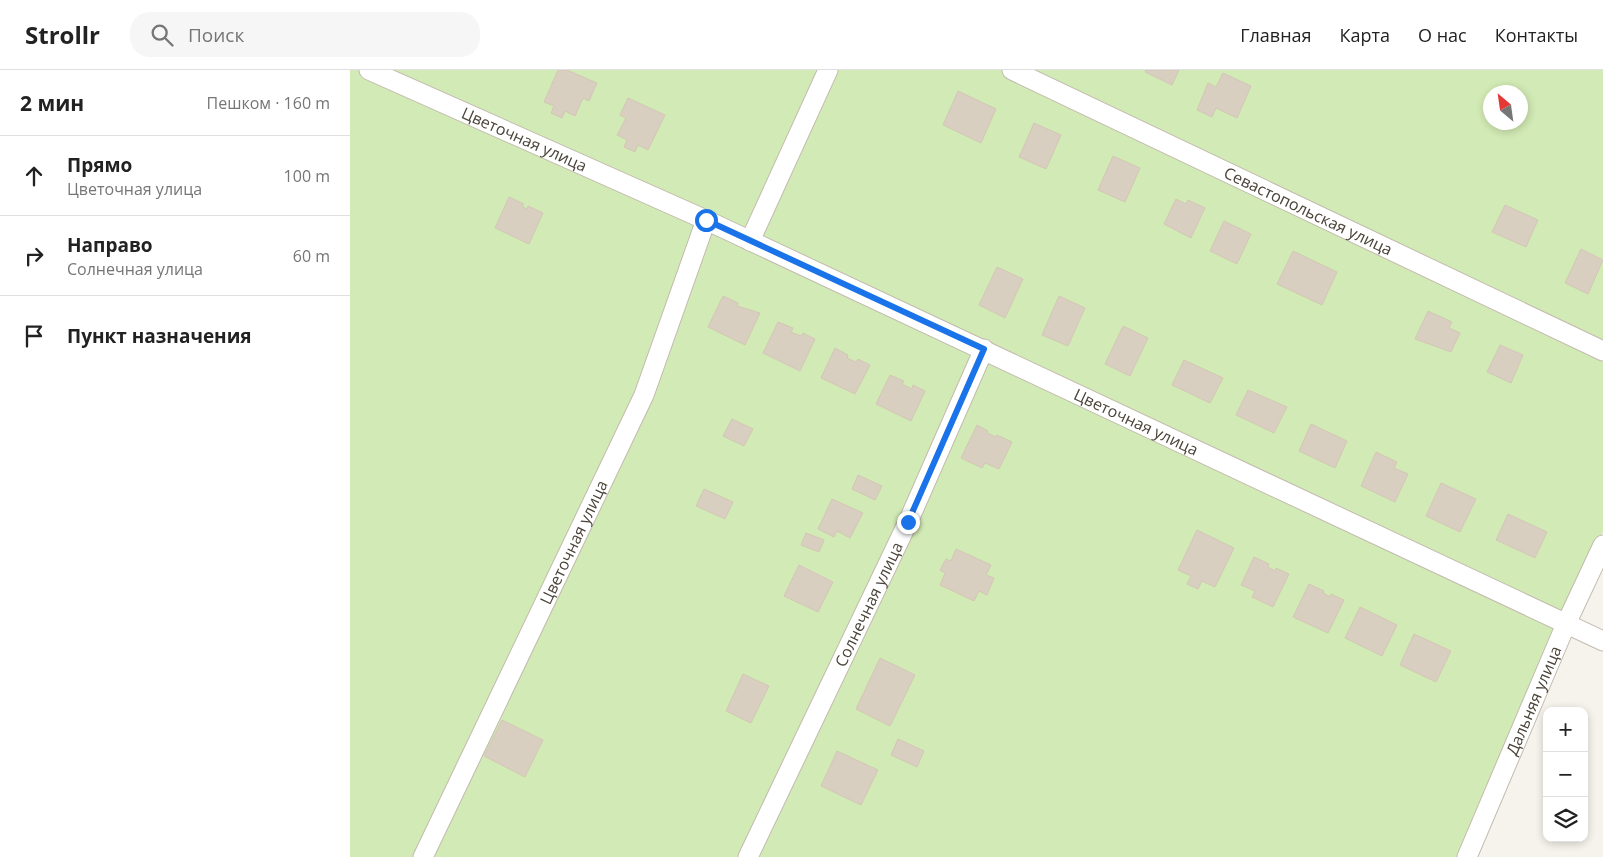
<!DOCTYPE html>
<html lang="ru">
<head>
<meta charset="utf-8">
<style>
	:root { --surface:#fff; --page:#f6f6f6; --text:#222; --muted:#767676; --line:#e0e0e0 }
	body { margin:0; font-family:"Open Sans",sans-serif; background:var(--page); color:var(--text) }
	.controls { position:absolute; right:15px; bottom:15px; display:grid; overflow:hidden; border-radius:10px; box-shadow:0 2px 8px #0003 }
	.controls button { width:45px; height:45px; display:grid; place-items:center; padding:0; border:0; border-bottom:1px solid var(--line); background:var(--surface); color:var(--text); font:25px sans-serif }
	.compass { position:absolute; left:1133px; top:15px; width:45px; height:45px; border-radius:50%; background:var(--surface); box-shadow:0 2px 8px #0003; rotate:331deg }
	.stop { position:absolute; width:15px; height:15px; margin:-11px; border:4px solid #1a73e8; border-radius:50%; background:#fff }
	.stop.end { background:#1a73e8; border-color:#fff; box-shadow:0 1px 5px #0008 }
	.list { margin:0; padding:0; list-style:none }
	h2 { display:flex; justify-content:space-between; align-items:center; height:65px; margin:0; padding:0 20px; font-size:21px }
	h2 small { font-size:16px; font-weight:400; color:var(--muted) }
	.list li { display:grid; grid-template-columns:32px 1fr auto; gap:15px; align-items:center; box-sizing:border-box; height:80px; padding:0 20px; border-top:1px solid var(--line) }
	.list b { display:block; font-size:19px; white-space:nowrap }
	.list p { margin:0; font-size:16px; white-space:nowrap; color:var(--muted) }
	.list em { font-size:16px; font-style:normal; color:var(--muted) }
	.icon { flex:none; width:28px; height:28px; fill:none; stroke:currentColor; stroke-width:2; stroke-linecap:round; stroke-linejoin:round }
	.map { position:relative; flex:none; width:1253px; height:787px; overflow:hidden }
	header { display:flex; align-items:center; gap:30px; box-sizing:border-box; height:70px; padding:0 25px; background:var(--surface); border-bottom:1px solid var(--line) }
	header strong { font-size:24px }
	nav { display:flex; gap:28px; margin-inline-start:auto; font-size:18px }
	.search { width:350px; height:45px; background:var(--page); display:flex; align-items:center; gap:12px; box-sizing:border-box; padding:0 18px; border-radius:20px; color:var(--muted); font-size:19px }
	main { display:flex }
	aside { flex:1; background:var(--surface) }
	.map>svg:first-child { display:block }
	.green { fill:#d2eab5; fill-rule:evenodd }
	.building { fill:#d8cfc1; stroke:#d3c7b4 }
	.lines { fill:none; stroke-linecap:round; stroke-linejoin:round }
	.minor-casing { stroke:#c2bbae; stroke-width:21 }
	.minor { stroke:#fff; stroke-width:19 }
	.route { stroke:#1a73e8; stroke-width:6 }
	.labels { text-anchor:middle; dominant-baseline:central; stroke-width:4.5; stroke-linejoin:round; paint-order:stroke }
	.street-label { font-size:16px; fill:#4b4439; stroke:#fff }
</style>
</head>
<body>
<header>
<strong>Strollr</strong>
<div class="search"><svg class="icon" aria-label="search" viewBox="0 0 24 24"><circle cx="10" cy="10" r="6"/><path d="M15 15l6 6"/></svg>Поиск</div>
<nav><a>Главная</a><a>Карта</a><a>О нас</a><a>Контакты</a></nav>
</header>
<main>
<aside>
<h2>2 мин<small>Пешком · 160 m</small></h2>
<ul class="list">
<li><svg class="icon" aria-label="ahead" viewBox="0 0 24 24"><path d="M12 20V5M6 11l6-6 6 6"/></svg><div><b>Прямо</b><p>Цветочная улица</p></div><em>100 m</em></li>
<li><svg class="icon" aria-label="right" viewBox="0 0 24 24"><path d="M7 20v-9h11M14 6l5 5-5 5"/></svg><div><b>Направо</b><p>Солнечная улица</p></div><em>60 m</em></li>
<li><svg class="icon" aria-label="arrive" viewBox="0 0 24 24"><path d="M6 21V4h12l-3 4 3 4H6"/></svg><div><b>Пункт назначения</b></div></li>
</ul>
</aside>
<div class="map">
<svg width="1253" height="787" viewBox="0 0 1253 787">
	<rect width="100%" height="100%" fill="#f6f3ec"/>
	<!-- green -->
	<path class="green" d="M 0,0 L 1253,0 L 1253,461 L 1116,787 L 0,787 ZM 1140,22 L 1170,22 L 1170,52 L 1140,52 Z"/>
	<!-- building -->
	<g class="building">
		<polygon points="208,0 217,0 247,13 239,31 233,28 225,46 215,41 212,48 201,43 204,36 194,32"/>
		<polygon points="796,0 829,0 822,15 795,2"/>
		<polygon points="873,3 901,16 887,48 866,38 862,47 847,40 858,13 866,17"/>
		<polygon points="608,21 646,39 631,73 593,55"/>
		<polygon points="278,28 315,45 298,80 288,75 285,82 274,77 277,70 267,65 276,48 270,45"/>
		<polygon points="684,53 711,65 696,99 669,87"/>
		<polygon points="763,86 790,98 775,132 748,120"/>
		<polygon points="159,127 174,134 172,136 177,139 178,136 193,143 179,174 145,158"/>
		<polygon points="826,129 836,134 838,130 855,138 841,168 814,154"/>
		<polygon points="1155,135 1188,150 1176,177 1142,162"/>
		<polygon points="874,151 901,164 887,194 860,181"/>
		<polygon points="1231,179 1253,190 1238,224 1215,213"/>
		<polygon points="943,181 987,202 972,235 927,214"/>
		<polygon points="647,197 673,209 655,248 629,235"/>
		<polygon points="373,226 388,233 387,236 410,243 395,275 358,257"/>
		<polygon points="709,226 735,238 718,276 692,265"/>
		<polygon points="1078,241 1102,252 1099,258 1110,263 1101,282 1065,269"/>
		<polygon points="428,252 443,258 441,262 451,266 453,263 465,269 450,301 413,283"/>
		<polygon points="773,256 798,268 780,306 755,294"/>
		<polygon points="1150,275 1173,285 1161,313 1137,302"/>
		<polygon points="485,278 498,285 497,288 506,292 508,289 520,295 505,324 471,308"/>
		<polygon points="834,290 873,308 860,333 822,315"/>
		<polygon points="540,305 554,311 552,314 562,319 563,315 575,321 561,351 526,334"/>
		<polygon points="898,320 937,337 924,363 886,345"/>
		<polygon points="382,349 403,359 394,376 373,366"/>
		<polygon points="961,354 997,371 985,398 949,381"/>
		<polygon points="627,355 638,361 637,363 646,367 647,365 662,372 649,399 635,393 632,398 611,388"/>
		<polygon points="1026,382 1047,392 1044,398 1058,404 1045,432 1011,416"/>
		<polygon points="508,405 532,416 525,430 502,419"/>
		<polygon points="1091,413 1126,429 1110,462 1076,446"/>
		<polygon points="354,419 383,432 375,449 346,436"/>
		<polygon points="482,429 513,443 500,468 487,461 484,467 468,459"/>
		<polygon points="1158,444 1197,462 1185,488 1146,470"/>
		<polygon points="847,460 884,478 865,517 852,511 848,519 837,514 841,506 828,500"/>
		<polygon points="456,463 474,470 469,482 451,475"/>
		<polygon points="606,479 641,495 636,505 644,508 637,525 629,521 624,531 590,515 595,503 590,500 596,489 601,491"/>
		<polygon points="904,487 919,494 918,497 925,501 926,498 939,504 923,537 902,527 905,521 891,515"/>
		<polygon points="449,495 483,512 468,542 434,526"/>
		<polygon points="959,514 974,521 973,523 980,527 981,524 994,530 978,563 943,547"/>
		<polygon points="1010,537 1047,555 1032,586 995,568"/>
		<polygon points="1064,564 1101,581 1086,612 1050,595"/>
		<polygon points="530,588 565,605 540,656 506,639"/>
		<polygon points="393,604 419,616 401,653 376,641"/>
		<polygon points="152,650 193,670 175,707 134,686"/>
		<polygon points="548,669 574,681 567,697 541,685"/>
		<polygon points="487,681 528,700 511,735 471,716"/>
	</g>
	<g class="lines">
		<!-- minor casing -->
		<g class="minor-casing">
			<g id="minor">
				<path id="s1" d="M 19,0 L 356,150 L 1253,571"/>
				<path id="s2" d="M 662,0 L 1253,281"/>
				<polyline points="400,171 478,0"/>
				<path id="s3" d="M 73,787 L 294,325 L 356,150"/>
				<path id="s4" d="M 398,787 L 558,452 L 634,279"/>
				<path id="s5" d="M 1117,787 L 1216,554 L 1253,475"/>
			</g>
		</g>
		<!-- minor -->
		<use href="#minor" class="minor"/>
	</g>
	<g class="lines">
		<!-- route -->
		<polyline class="route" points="356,150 634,279 558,452"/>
	</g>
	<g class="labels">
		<!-- street labels -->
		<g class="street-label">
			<text stroke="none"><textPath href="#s1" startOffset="170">Цветочная улица</textPath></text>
			<text stroke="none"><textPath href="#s2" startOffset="328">Севастопольская улица</textPath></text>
			<text stroke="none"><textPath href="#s1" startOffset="844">Цветочная улица</textPath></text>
			<text stroke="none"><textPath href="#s3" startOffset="349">Цветочная улица</textPath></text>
			<text stroke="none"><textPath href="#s4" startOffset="280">Солнечная улица</textPath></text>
			<text stroke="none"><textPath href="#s5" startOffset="170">Дальняя улица</textPath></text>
		</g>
	</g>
</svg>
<div class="controls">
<button>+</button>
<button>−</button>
<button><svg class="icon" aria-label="layers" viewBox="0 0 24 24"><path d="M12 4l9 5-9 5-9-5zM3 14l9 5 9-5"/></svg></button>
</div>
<svg class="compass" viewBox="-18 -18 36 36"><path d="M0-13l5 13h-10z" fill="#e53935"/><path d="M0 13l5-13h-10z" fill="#767676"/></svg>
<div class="stop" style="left:356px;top:150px"></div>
<div class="stop end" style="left:558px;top:452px"></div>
</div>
</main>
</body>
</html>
